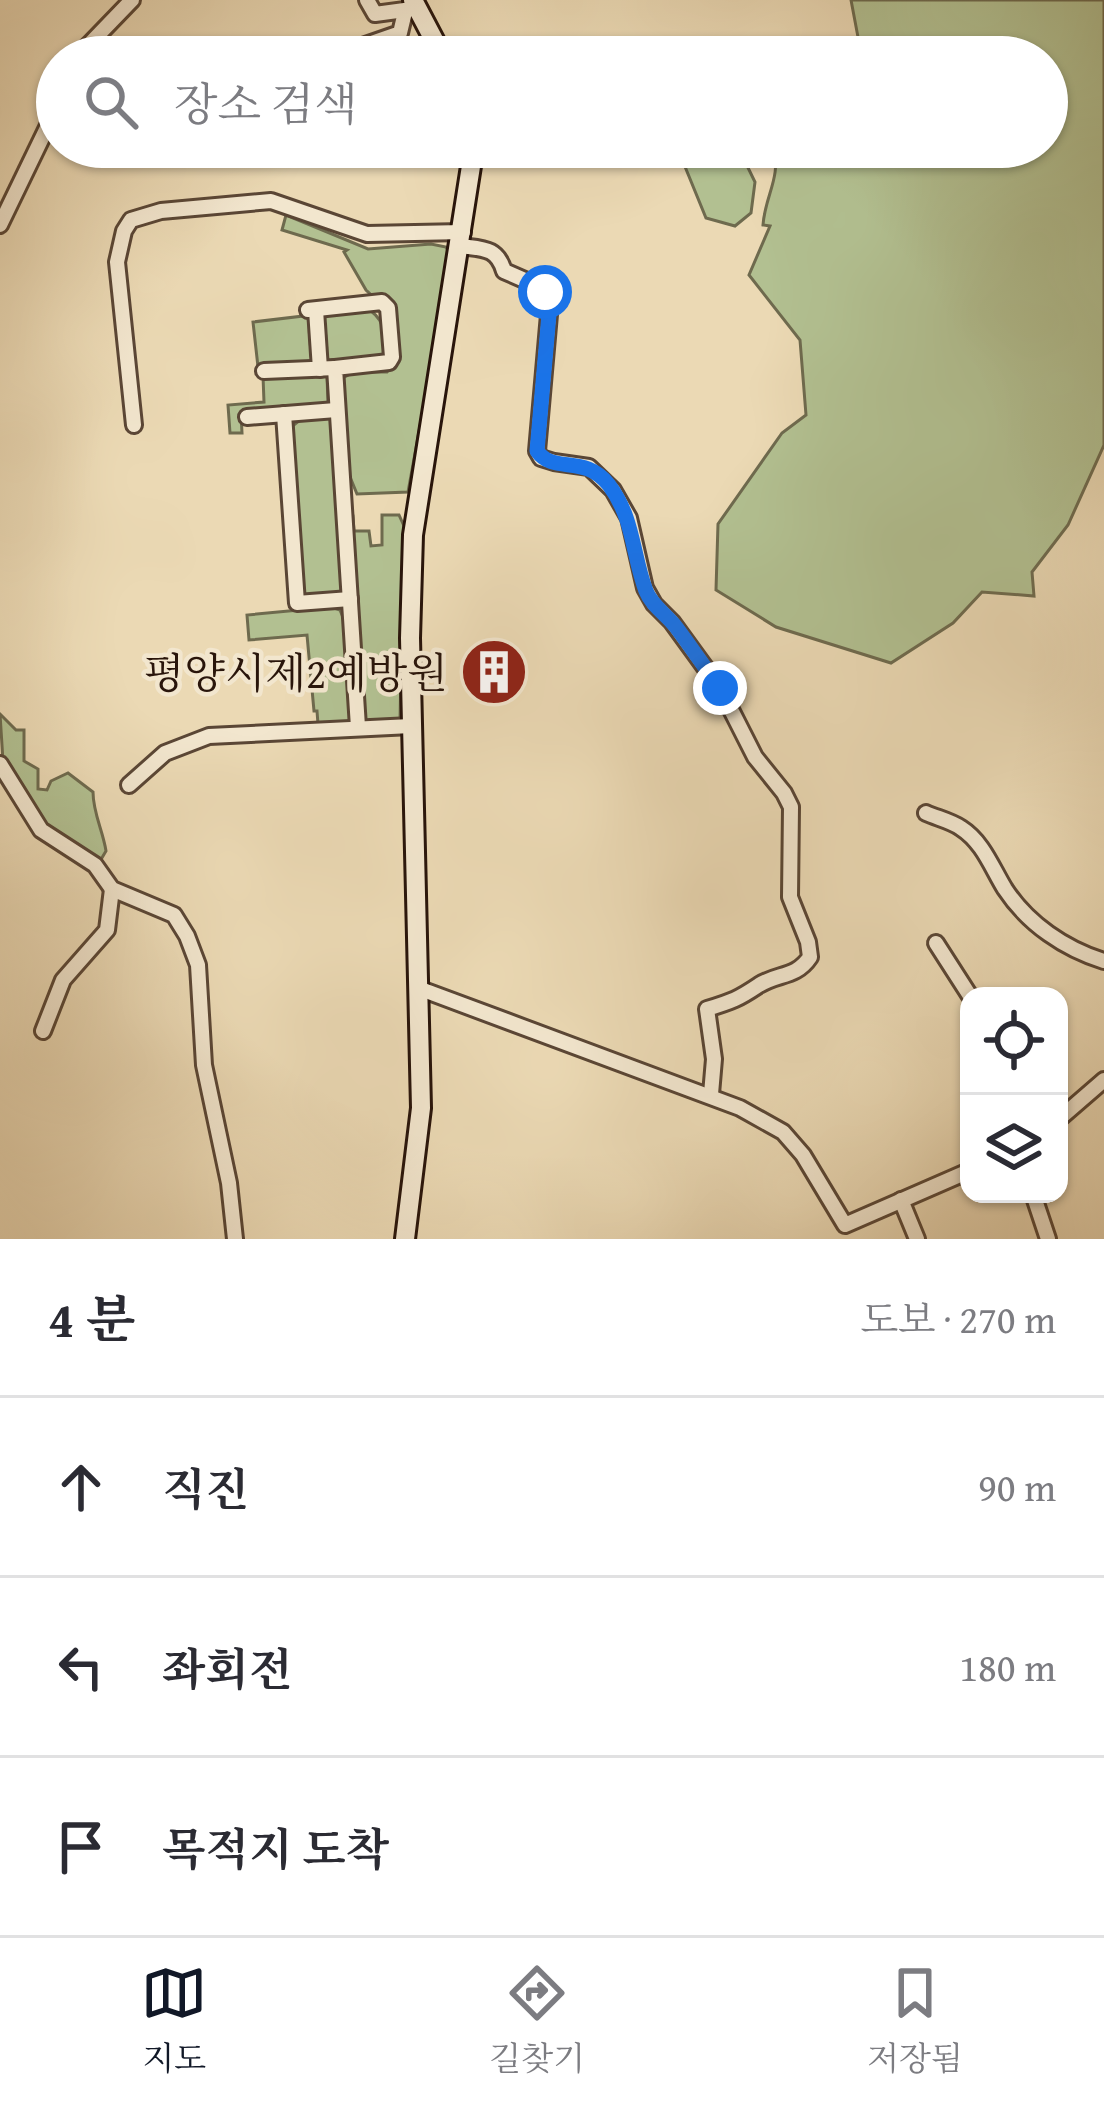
<!DOCTYPE html>
<html lang="ko">
<head>
<meta charset="utf-8">
<style>
	:root { --surface:#fff; --page:#f7f7f7; --text:#2b2b33; --muted:#7c7c81; --line:#e1e1e2; --accent:#111827 }
	body { margin:0; font-family:"Gentium Book Plus","Noto Serif KR",serif; background:var(--page); color:var(--text) }
	.controls { position:absolute; right:36px; bottom:36px; display:grid; overflow:hidden; border-radius:24px; box-shadow:0 3px 9px #0004 }
	.controls button { width:108px; height:108px; display:grid; place-items:center; padding:0; border:0; border-bottom:3px solid var(--line); background:var(--surface); color:var(--text); font:60px sans-serif }
	.stop { position:absolute; width:36px; height:36px; margin:-27px; border:9px solid #1a73e8; border-radius:50%; background:#fff }
	.stop.end { background:#1a73e8; border-color:#fff; box-shadow:0 3px 12px #0008 }
	.list { margin:0; padding:0; list-style:none }
	h2 { display:flex; justify-content:space-between; align-items:center; height:156px; margin:0; padding:0 48px; font-size:51px }
	h2 small { font-size:39px; font-weight:400; color:var(--muted) }
	.list li { display:grid; grid-template-columns:78px 1fr auto; gap:36px; align-items:center; box-sizing:border-box; height:180px; padding:0 48px; border-top:3px solid var(--line) }
	.list b { display:block; font-size:45px; white-space:nowrap }
	.list em { font-size:39px; font-style:normal; color:var(--muted) }
	.icon { flex:none; width:66px; height:66px; fill:none; stroke:currentColor; stroke-width:2; stroke-linecap:round; stroke-linejoin:round }
	.map { position:relative; flex:none; width:1104px; height:1239px; overflow:hidden }
	.search { position:absolute; background:var(--surface); box-shadow:0 3px 9px #0004; left:36px; right:36px; top:36px; height:132px; display:flex; align-items:center; gap:30px; box-sizing:border-box; padding:0 42px; border-radius:66px; color:var(--muted); font-size:45px }
	.sheet { height:696px; background:var(--surface) }
	nav { display:flex; justify-content:space-around; align-items:center; box-sizing:border-box; height:168px; border-top:3px solid var(--line); background:var(--surface); font-size:33px; color:var(--muted) }
	nav a { display:grid; justify-items:center; gap:6px }
	nav .on { color:var(--accent) }
	.map>svg:first-child { display:block }
	.green { fill:#b2c091; stroke:#6e6a4e; stroke-width:3 }
	.lines { fill:none; stroke-linecap:round; stroke-linejoin:round }
	.street-casing { stroke:#5a4635; stroke-width:20 }
	.secondary-casing { stroke:#29150b; stroke-width:24 }
	.street { stroke:#f2e6ce; stroke-width:14 }
	.secondary { stroke:#f2e6ce; stroke-width:18 }
	.route { stroke:#1a73e8; stroke-width:15 }
	.labels { text-anchor:middle; dominant-baseline:central; stroke-width:9; stroke-linejoin:round; paint-order:stroke }
	.poi-label { font-size:42px; fill:#29150b; stroke:#f2e6ce; text-anchor:end }
</style>
</head>
<body>
<div class="map">
<svg width="1104" height="1239" viewBox="0 0 1104 1239">
	<rect width="100%" height="100%" fill="#ebd9b4"/>
	<filter id="stains"><feTurbulence type="fractalNoise" baseFrequency=".00167" numOctaves="4"/><feColorMatrix values="0 0 0 0 .2 0 0 0 0 .09 0 0 0 0 .02 0 0 0 .5 -.17"/></filter>
	<radialGradient id="worn" r=".72"><stop offset=".6" stop-color="#630" stop-opacity="0"/><stop offset="1" stop-color="#630" stop-opacity=".3"/></radialGradient>
	<!-- green -->
	<g class="green">
		<path d="M 851,0 L 1104,0 L 1104,445 L 1068,525 L 1032,572 L 1034,596 L 982,592 L 953,623 L 891,663 L 776,627 L 716,590 L 718,524 L 782,433 L 806,415 L 800,340 L 749,275 L 770,226 L 763,225 C 765,195 782,177 773,147 L 1047,147 L 1047,57 L 832,57 L 858,37 Z"/>
		<polygon points="677,147 738,147 755,182 751,213 735,226 706,218"/>
		<polygon points="286,215 368,249 431,244 446,247 451,255 408,492 357,494 348,472 339,380 354,372 387,372 393,365 394,316 366,290 344,252 347,250 282,230"/>
		<path d="M 371,311 C 387,323 385,338 383,356 L 322,366 L 319,315 Z"/>
		<polygon points="312,315 316,365 258,367 253,322"/>
		<polygon points="327,374 328,406 241,413 242,433 230,433 228,405 264,402 263,376"/>
		<polygon points="331,418 343,595 305,596 301,593 290,428 300,420"/>
		<polygon points="382,515 399,515 404,526 400,720 368,722 363,717 348,520 353,517 354,531 369,531 371,546 382,545"/>
		<polygon points="331,607 340,610 344,620 352,721 318,724 317,711 314,711 307,635 249,640 247,615"/>
		<path d="M 0,714 L 16,730 L 24,730 L 24,761 L 38,769 L 38,789 L 47,790 L 51,781 L 68,773 L 93,792 C 93,813 103,831 106,851 L 100,861 L 39,820 L 3,761 Z"/>
	</g>
	<g class="lines">
		<!-- street casing -->
		<g class="street-casing">
			<g id="street">
				<polyline points="367,0 375,14 412,9"/>
				<polyline points="77,57 132,0"/>
				<polyline points="331,57 400,33 405,12"/>
				<polyline points="0,225 57,107"/>
				<path d="M 460,246 C 483,249 497,247 504,271 L 536,285 L 550,303 L 537,451 L 541,458 L 554,462 L 589,467 L 613,490 L 629,518 L 645,588 L 654,604 L 672,622 L 720,688 L 755,757 L 784,793 L 791,807 L 790,897 L 808,942 L 810,957 C 796,978 778,973 759,985 C 738,999 733,1001 707,1009 L 714,1059 L 711,1094"/>
				<polyline points="308,310 382,302 388,308 392,357 389,362 335,368 358,727"/>
				<polyline points="316,310 320,369"/>
				<polyline points="264,371 335,368"/>
				<polyline points="284,414 297,603 350,599"/>
				<polyline points="247,417 336,410"/>
				<polyline points="134,425 117,262 124,231 131,220 161,211 271,201 367,234 463,232"/>
				<polyline points="0,764 41,830 95,865 112,889 174,915 187,936 198,965 204,1065 229,1183 235,1239"/>
				<polyline points="129,785 165,753 209,736 411,726"/>
				<path d="M 926,813 C 937,818 951,821 961,828 C 983,842 992,868 1005,889 C 1028,924 1065,949 1104,961"/>
				<polyline points="936,943 970,996"/>
				<polyline points="418,988 740,1108 783,1132 803,1155 845,1225 969,1171"/>
				<polyline points="43,1031 63,980 107,930 112,889"/>
				<polyline points="1059,1119 1104,1080"/>
				<polyline points="1033,1194 1048,1239"/>
				<polyline points="901,1200 917,1239"/>
			</g>
		</g>
		<!-- secondary casing -->
		<g class="secondary-casing">
			<g id="secondary">
				<polyline points="413,0 443,57"/>
				<polyline points="405,1239 421,1108 410,638 413,535 474,147"/>
			</g>
		</g>
		<!-- street -->
		<use href="#street" class="street"/>
		<!-- secondary -->
		<use href="#secondary" class="secondary"/>
	</g>
	<g class="lines">
		<!-- route -->
		<path class="route" d="M 545,292 L 550,303 L 537,451 C 554,475 584,453 609,485 C 634,518 632,554 646,591 C 652,606 666,614 676,627 C 691,647 705,668 720,688"/>
	</g>
	<!-- icons -->
	<defs>
		<g id="building-disc" transform="scale(3.45)"><circle r="9.5" fill="#8f2418" stroke="#f2e6ce"/><path d="M-4-6H4V6H1V3H-1V6H-4ZM-2.5-4.3h1.7v1.8h-1.7ZM.8-4.3h1.7v1.8H.8ZM-2.5-1h1.7V.8h-1.7ZM.8-1h1.7V.8H.8Z" fill="#fff"/></g>
	</defs>
	<g fill-rule="evenodd">
		<use href="#building-disc" x="494" y="672"/>
	</g>
	<g class="labels">
		<!-- poi labels -->
		<g class="poi-label">
			<text x="448" y="672">평양시제2예방원</text>
		</g>
	</g>
	<rect width="100%" height="100%" filter="url(#stains)"/>
	<rect width="100%" height="100%" fill="url(#worn)"/>
</svg>
<div class="controls">
<button><svg class="icon" aria-label="locate" viewBox="0 0 24 24"><circle cx="12" cy="12" r="6"/><path d="M12 2v4M12 18v4M2 12h4M18 12h4"/></svg></button>
<button><svg class="icon" aria-label="layers" viewBox="0 0 24 24"><path d="M12 4l9 5-9 5-9-5zM3 14l9 5 9-5"/></svg></button>
</div>
<div class="stop" style="left:545px;top:292px"></div>
<div class="stop end" style="left:720px;top:688px"></div>
<div class="search"><svg class="icon" aria-label="search" viewBox="0 0 24 24"><circle cx="10" cy="10" r="6"/><path d="M15 15l6 6"/></svg>장소 검색</div>
</div>
<section class="sheet">
<h2>4 분<small>도보 · 270 m</small></h2>
<ul class="list">
<li><svg class="icon" aria-label="ahead" viewBox="0 0 24 24"><path d="M12 20V5M6 11l6-6 6 6"/></svg><div><b>직진</b></div><em>90 m</em></li>
<li><svg class="icon" aria-label="left" viewBox="0 0 24 24"><path d="M17 20v-9H6M10 6l-5 5 5 5"/></svg><div><b>좌회전</b></div><em>180 m</em></li>
<li><svg class="icon" aria-label="arrive" viewBox="0 0 24 24"><path d="M6 21V4h12l-3 4 3 4H6"/></svg><div><b>목적지 도착</b></div></li>
</ul>
</section>
<nav>
<a class="on"><svg class="icon" aria-label="map" viewBox="0 0 24 24"><path d="M3 6l6-2 6 2 6-2v14l-6 2-6-2-6 2zM9 4v14M15 6v14"/></svg>지도</a>
<a><svg class="icon" aria-label="directions" viewBox="0 0 24 24"><path d="M12 3l9 9-9 9-9-9zM9 14v-3h6M13 9l2 2-2 2"/></svg>길찾기</a>
<a><svg class="icon" aria-label="saved" viewBox="0 0 24 24"><path d="M7 4h10v16l-5-4-5 4z"/></svg>저장됨</a>
</nav>
</body>
</html>
